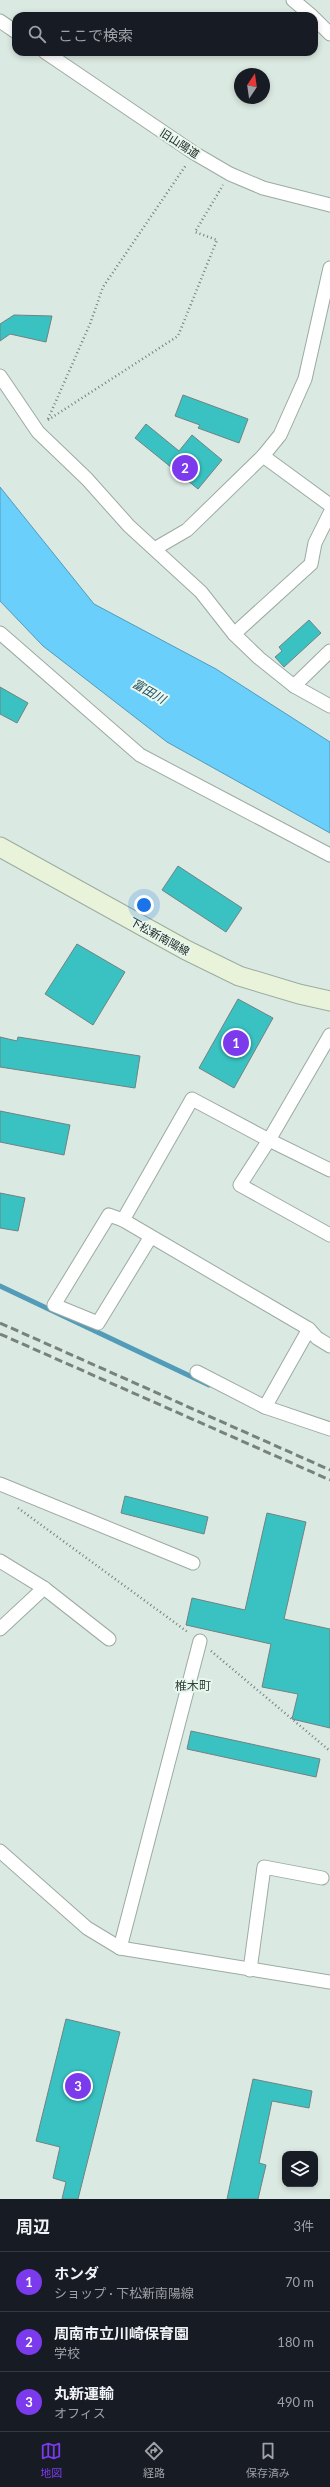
<!DOCTYPE html>
<html lang="ja">
<head>
<meta charset="utf-8">
<style>
	:root { --surface:#171b24; --page:#242831; --text:#f1f3f6; --muted:#9ea1a6; --line:#363941; --accent:#7c3aed }
	body { margin:0; font-family:Lato,"Noto Sans JP",sans-serif; background:var(--page); color:var(--text) }
	.controls { position:absolute; right:12px; bottom:12px; display:grid; overflow:hidden; border-radius:8px; box-shadow:0 2px 6px #0003 }
	.controls button { width:36px; height:36px; display:grid; place-items:center; padding:0; border:0; border-bottom:1px solid var(--line); background:var(--surface); color:var(--text); font:20px sans-serif }
	.compass { position:absolute; left:234px; top:68px; width:36px; height:36px; border-radius:50%; background:var(--surface); box-shadow:0 2px 6px #0003; rotate:13deg }
	.you { position:absolute; left:144px; top:905px; width:14px; height:14px; margin:-10px; border:3px solid #fff; border-radius:50%; background:#1a73e8; box-shadow:0 0 0 6px #1a73e833 }
	.badge { display:grid; place-items:center; width:26px; height:26px; border-radius:50%; background:var(--accent); color:#fff; font-size:13px; font-weight:700 }
	.pin { position:absolute; translate:-50% -50%; border:2px solid #fff; box-shadow:0 1px 4px #0006 }
	.list { margin:0; padding:0; list-style:none }
	h2 { display:flex; justify-content:space-between; align-items:center; height:52px; margin:0; padding:0 16px; font-size:17px }
	h2 small { font-size:13px; font-weight:400; color:var(--muted) }
	.list li { display:grid; grid-template-columns:26px 1fr auto; gap:12px; align-items:center; box-sizing:border-box; height:60px; padding:0 16px; border-top:1px solid var(--line) }
	.list b { display:block; font-size:15px; white-space:nowrap }
	.list p { margin:0; font-size:13px; white-space:nowrap; color:var(--muted) }
	.list em { font-size:13px; font-style:normal; color:var(--muted) }
	.icon { flex:none; width:22px; height:22px; fill:none; stroke:currentColor; stroke-width:2; stroke-linecap:round; stroke-linejoin:round }
	.map { position:relative; flex:none; width:330px; height:2199px; overflow:hidden }
	.search { position:absolute; background:var(--surface); box-shadow:0 2px 6px #0003; left:12px; right:12px; top:12px; height:44px; display:flex; align-items:center; gap:10px; box-sizing:border-box; padding:0 14px; border-radius:12px; color:var(--muted); font-size:15px }
	.sheet { height:232px; background:var(--surface) }
	nav { display:flex; justify-content:space-around; align-items:center; box-sizing:border-box; height:56px; border-top:1px solid var(--line); background:var(--surface); font-size:11px; color:var(--muted) }
	nav a { display:grid; justify-items:center; gap:2px }
	nav .on { color:var(--accent) }
	.map>svg:first-child { display:block }
	.water { fill:#6acffb; stroke:#529bb9 }
	.lines { fill:none; stroke-linecap:round; stroke-linejoin:round }
	.stream { stroke:#529bb9; stroke-width:5 }
	.building { fill:#3ac2c2; stroke:#718281 }
	.street-casing { stroke:#9caba2; stroke-width:15 }
	.secondary-casing { stroke:#9caba2; stroke-width:21 }
	.path { stroke:#77817c; stroke-width:2.5; stroke-dasharray:1 3; stroke-linecap:butt }
	.street { stroke:#fff; stroke-width:13 }
	.secondary { stroke:#e8f3d9; stroke-width:19 }
	.rail { stroke:#78827d; stroke-width:3; stroke-dasharray:8 4; stroke-linecap:butt }
	.labels { text-anchor:middle; dominant-baseline:central; stroke-width:4; stroke-linejoin:round; paint-order:stroke }
	.street-label { font-size:11px; fill:#1b211e; stroke:#e7f7ee }
	.water-label { font-size:12px; font-style:italic; fill:#234e61; stroke:#e7f7ee }
	.neighbourhood-label { font-size:12px; fill:#344039; stroke:#e7f7ee }
</style>
</head>
<body>
<div class="map">
<svg width="330" height="2199" viewBox="0 0 330 2199">
	<rect width="100%" height="100%" fill="#dae9e1"/>
	<!-- water -->
	<polygon class="water" points="0,487 94,604 216,669 330,742 330,833 167,742 43,646 0,601"/>
	<g class="lines">
		<!-- stream -->
		<polyline class="stream" points="0,1286 209,1385"/>
	</g>
	<!-- building -->
	<g class="building">
		<polygon points="14,315 52,316 46,342 10,334 0,341 0,324"/>
		<polygon points="183,395 248,419 239,443 198,428 200,425 175,416"/>
		<polygon points="146,424 179,451 192,435 222,460 198,489 135,438"/>
		<polygon points="309,620 321,633 284,667 275,657 282,651 279,647"/>
		<polygon points="0,687 28,703 17,723 0,714"/>
		<polygon points="178,866 242,908 226,932 162,890"/>
		<polygon points="77,944 125,972 93,1025 45,994"/>
		<polygon points="238,999 273,1018 234,1088 199,1068"/>
		<polygon points="0,1037 17,1041 18,1037 140,1056 135,1088 0,1067"/>
		<polygon points="0,1111 70,1125 64,1155 0,1142"/>
		<polygon points="0,1193 25,1198 18,1231 0,1228"/>
		<polygon points="125,1496 208,1517 204,1534 121,1513"/>
		<polygon points="267,1513 306,1522 284,1619 330,1629 330,1728 292,1719 298,1694 262,1687 271,1644 186,1625 192,1598 245,1610"/>
		<polygon points="191,1731 320,1759 316,1777 187,1749"/>
		<polygon points="66,2019 120,2032 78,2199 62,2199 66,2182 53,2178 60,2147 36,2141"/>
		<polygon points="253,2079 312,2091 309,2108 272,2101 259,2163 266,2165 258,2199 227,2199"/>
	</g>
	<g class="lines">
		<!-- street casing -->
		<g class="street-casing">
			<g id="street">
				<polyline points="293,0 312,16"/>
				<polyline points="314,18 330,34"/>
				<polyline points="0,21 16,32"/>
				<polyline points="45,52 194,153 230,174 263,188 330,205"/>
				<polyline points="0,376 38,432 87,479 129,526 201,592 234,634 259,658 294,686 330,706"/>
				<polyline points="263,456 330,505"/>
				<polyline points="156,548 187,530 263,456 280,435 305,379 330,268"/>
				<polyline points="0,633 140,755 330,855"/>
				<polyline points="234,634 311,564 315,543 330,513"/>
				<polyline points="294,686 330,651"/>
				<polyline points="330,1170 269,1140 240,1185 330,1235"/>
				<polyline points="123,1220 192,1099 269,1140 330,1035"/>
				<polyline points="150,1238 98,1323 54,1305 109,1215 123,1220 309,1329 265,1407 330,1429"/>
				<polyline points="309,1329 317,1338 330,1346"/>
				<polyline points="197,1372 265,1407"/>
				<polyline points="0,1484 193,1563"/>
				<polyline points="0,1561 44,1588 109,1639"/>
				<polyline points="0,1629 44,1588"/>
				<polyline points="0,1851 87,1928 120,1948 330,1982"/>
				<polyline points="120,1948 200,1641"/>
				<polyline points="250,1970 264,1867 322,1878"/>
			</g>
		</g>
		<!-- secondary casing -->
		<g class="secondary-casing">
			<polyline id="secondary" points="0,847 186,950 239,976 299,994 330,1001"/>
		</g>
		<!-- path -->
		<g class="path">
			<polyline points="48,419 90,324 103,287 186,165"/>
			<polyline points="48,420 178,336 217,240 195,232 223,185"/>
			<polyline points="18,1508 189,1633"/>
			<polyline points="211,1651 330,1751"/>
		</g>
		<!-- street -->
		<use href="#street" class="street"/>
		<!-- secondary -->
		<use href="#secondary" class="secondary"/>
		<!-- rail -->
		<g class="rail">
			<polyline points="0,1323 330,1470"/>
			<polyline points="0,1334 330,1480"/>
		</g>
	</g>
	<g class="labels">
		<!-- street labels -->
		<g class="street-label">
			<text transform="translate(180 143) rotate(33)">旧山陽道</text>
			<text transform="translate(160 936) rotate(29)">下松新南陽線</text>
		</g>
		<!-- water labels -->
		<g class="water-label">
			<text transform="translate(149 691) rotate(30)">富田川</text>
		</g>
		<!-- neighbourhood labels -->
		<g class="neighbourhood-label">
			<text x="193" y="1685">椎木町</text>
		</g>
	</g>
</svg>
<div class="controls">
<button><svg class="icon" aria-label="layers" viewBox="0 0 24 24"><path d="M12 4l9 5-9 5-9-5zM3 14l9 5 9-5"/></svg></button>
</div>
<svg class="compass" viewBox="-18 -18 36 36"><path d="M0-13l5 13h-10z" fill="#e53935"/><path d="M0 13l5-13h-10z" fill="#9ea1a6"/></svg>
<div class="you"></div>
<div class="pin badge" style="left:236px;top:1043px">1</div>
<div class="pin badge" style="left:185px;top:468px">2</div>
<div class="pin badge" style="left:78px;top:2086px">3</div>
<div class="search"><svg class="icon" aria-label="search" viewBox="0 0 24 24"><circle cx="10" cy="10" r="6"/><path d="M15 15l6 6"/></svg>ここで検索</div>
</div>
<section class="sheet">
<h2>周辺<small>3件</small></h2>
<ul class="list">
<li><span class="badge">1</span><div><b>ホンダ</b><p>ショップ · 下松新南陽線</p></div><em>70 m</em></li>
<li><span class="badge">2</span><div><b>周南市立川崎保育園</b><p>学校</p></div><em>180 m</em></li>
<li><span class="badge">3</span><div><b>丸新運輸</b><p>オフィス</p></div><em>490 m</em></li>
</ul>
</section>
<nav>
<a class="on"><svg class="icon" aria-label="map" viewBox="0 0 24 24"><path d="M3 6l6-2 6 2 6-2v14l-6 2-6-2-6 2zM9 4v14M15 6v14"/></svg>地図</a>
<a><svg class="icon" aria-label="directions" viewBox="0 0 24 24"><path d="M12 3l9 9-9 9-9-9zM9 14v-3h6M13 9l2 2-2 2"/></svg>経路</a>
<a><svg class="icon" aria-label="saved" viewBox="0 0 24 24"><path d="M7 4h10v16l-5-4-5 4z"/></svg>保存済み</a>
</nav>
</body>
</html>
